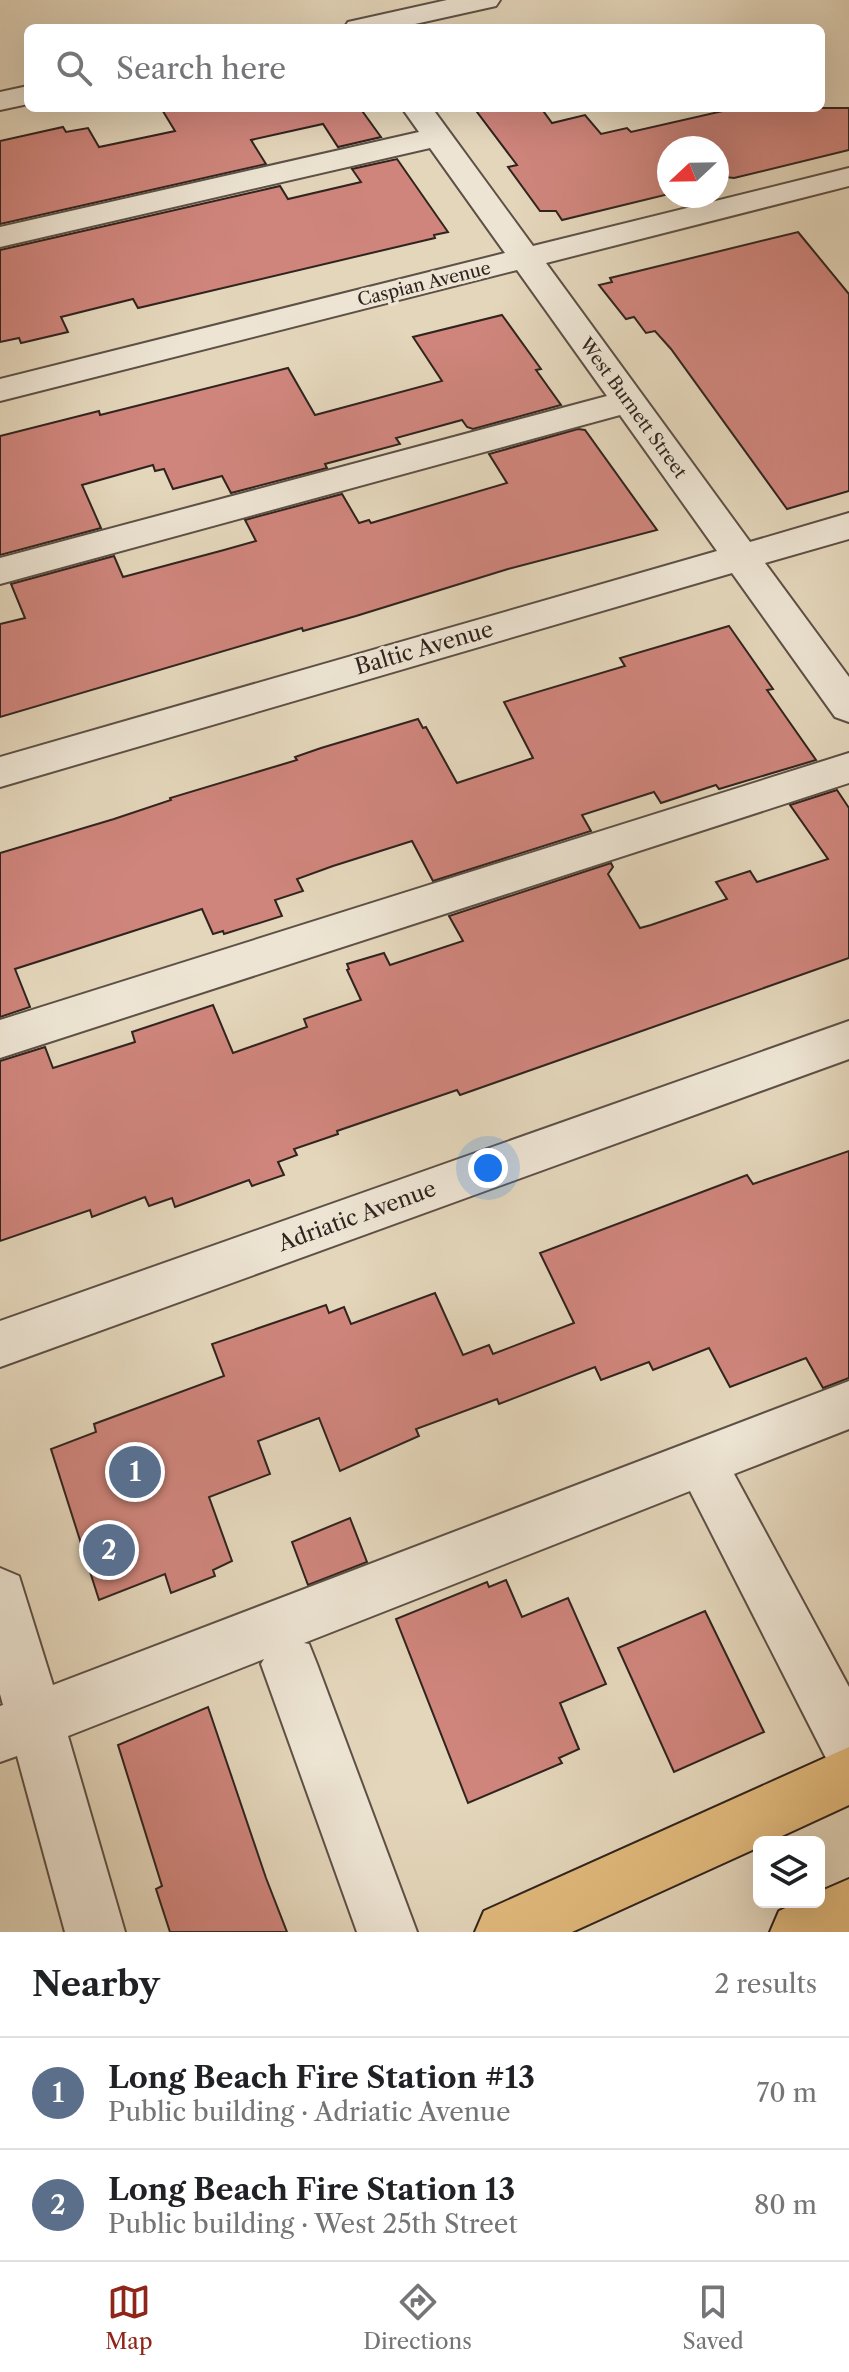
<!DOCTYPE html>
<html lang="en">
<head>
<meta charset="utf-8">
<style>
	:root { --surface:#fff; --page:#f2f2f2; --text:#202124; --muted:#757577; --line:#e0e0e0; --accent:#8f2418 }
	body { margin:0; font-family:"Libre Caslon Text",serif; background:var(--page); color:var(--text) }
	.controls { position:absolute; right:24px; bottom:24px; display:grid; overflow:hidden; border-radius:12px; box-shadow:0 8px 32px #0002 }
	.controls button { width:72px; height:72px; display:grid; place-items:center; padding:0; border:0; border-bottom:2px solid var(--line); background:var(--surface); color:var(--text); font:40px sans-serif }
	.compass { position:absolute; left:657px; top:136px; width:72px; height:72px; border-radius:50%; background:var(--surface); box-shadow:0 8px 32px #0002; rotate:248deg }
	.you { position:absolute; left:488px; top:1168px; width:28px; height:28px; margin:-20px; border:6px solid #fff; border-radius:50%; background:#1a73e8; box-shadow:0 0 0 12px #1a73e833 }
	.badge { display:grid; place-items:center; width:52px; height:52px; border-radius:50%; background:var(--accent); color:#fff; font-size:26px; font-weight:700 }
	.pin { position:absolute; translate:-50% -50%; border:4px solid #fff; box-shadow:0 2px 8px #0006 }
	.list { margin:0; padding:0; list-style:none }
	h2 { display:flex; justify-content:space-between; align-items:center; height:104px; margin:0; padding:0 32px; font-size:34px }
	h2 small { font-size:26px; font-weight:400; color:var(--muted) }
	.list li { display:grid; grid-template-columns:52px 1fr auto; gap:24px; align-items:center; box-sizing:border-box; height:112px; padding:0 32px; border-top:2px solid var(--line) }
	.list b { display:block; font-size:30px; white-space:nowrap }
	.list p { margin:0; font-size:26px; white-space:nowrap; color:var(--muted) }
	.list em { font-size:26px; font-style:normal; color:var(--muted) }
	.icon { flex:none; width:44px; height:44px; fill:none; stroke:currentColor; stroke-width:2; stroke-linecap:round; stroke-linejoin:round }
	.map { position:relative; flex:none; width:849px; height:1932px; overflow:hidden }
	.search { position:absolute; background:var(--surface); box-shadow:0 8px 32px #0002; left:24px; right:24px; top:24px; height:88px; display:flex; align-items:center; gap:20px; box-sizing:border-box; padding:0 28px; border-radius:12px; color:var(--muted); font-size:30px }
	.sheet { height:328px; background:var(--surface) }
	nav { display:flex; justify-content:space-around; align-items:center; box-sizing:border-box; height:112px; border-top:2px solid var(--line); background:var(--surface); font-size:22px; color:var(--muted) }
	nav a { display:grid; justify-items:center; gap:4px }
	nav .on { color:var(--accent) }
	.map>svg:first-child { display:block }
	.building { fill:#cf857c; stroke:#30241f; stroke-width:2 }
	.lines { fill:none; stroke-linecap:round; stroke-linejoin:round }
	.minor-casing { stroke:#5d5046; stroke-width:4 }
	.major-casing { stroke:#30241f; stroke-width:4 }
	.minor { fill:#ede4d3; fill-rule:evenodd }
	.major { fill:#e2bb7e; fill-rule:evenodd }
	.labels { text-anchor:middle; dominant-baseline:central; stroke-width:6; stroke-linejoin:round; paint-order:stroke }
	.far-street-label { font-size:18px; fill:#30241f; stroke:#ede4d3 }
	.street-label { font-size:22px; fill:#30241f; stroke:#ede4d3 }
</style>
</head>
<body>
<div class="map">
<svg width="849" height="1932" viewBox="0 0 849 1932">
	<rect width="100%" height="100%" fill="#e4d6bb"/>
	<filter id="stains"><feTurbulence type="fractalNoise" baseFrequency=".0025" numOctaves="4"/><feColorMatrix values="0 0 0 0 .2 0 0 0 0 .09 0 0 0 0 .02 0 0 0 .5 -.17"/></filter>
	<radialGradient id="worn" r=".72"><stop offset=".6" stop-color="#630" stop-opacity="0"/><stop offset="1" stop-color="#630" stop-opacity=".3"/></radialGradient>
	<!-- building -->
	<g class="building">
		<polygon points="161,108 360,108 381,137 338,147 323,124 251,140 266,164 0,224 0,141 63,127 66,132 88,128 99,147 175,131"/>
		<polygon points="474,108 541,108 552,123 585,115 601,134 627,128 631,132 736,108 849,108 849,150 734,178 717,176 717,148 669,148 669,194 562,220 556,211 540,211 508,167 517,165"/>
		<polygon points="397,159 448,232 434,235 435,238 138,308 133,299 61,317 68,332 21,343 19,338 0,342 0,250 280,186 288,199 361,182 352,169"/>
		<polygon points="798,232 849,294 849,491 787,509 671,349 655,331 646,333 634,317 626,319 599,285 612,282 610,278"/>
		<polygon points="502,315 541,369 536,370 561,405 473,429 467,427 462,420 396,438 400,444 325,464 327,468 231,493 222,476 173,489 164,469 155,471 153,465 82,485 101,528 0,555 0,436 99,411 100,415 288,368 315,415 442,381 413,337"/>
		<polygon points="578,429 585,430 657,530 508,569 356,616 303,631 302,628 0,717 0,624 25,618 11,584 114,556 123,577 224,550 256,541 245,520 342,494 359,523 369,520 371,523 507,483 489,454"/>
		<polygon points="729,626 773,689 767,690 816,760 719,789 716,785 661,803 654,792 582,815 591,831 433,881 412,841 333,866 297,879 303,891 275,900 282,916 224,934 223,931 213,934 202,909 15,969 30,1007 0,1017 0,853 114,819 171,800 170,798 297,760 295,757 321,748 418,719 423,728 426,727 457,783 533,758 504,702 625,666 620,658"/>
		<polygon points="837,790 849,808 849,958 460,1095 457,1090 337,1131 338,1134 294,1149 297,1155 278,1162 284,1175 252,1186 249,1180 175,1207 172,1198 149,1206 145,1197 92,1217 90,1210 0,1241 0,1061 45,1047 53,1068 135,1042 132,1032 213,1005 233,1053 307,1027 304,1019 361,1000 347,970 349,969 347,964 384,953 390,965 463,941 449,916 611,863 613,867 608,874 640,928 651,925 727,899 716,882 750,871 757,882 828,859 790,805"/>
		<polygon points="849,1151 849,1378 823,1388 806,1358 730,1387 709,1348 653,1370 649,1362 601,1380 595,1367 499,1404 497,1399 416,1429 419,1436 340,1471 319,1418 258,1441 270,1474 209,1497 232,1561 213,1570 215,1576 171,1593 165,1574 99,1600 51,1449 96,1432 94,1424 224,1376 212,1344 326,1305 329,1313 344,1307 351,1324 435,1293 463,1355 489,1345 493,1354 574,1323 540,1253 747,1175 753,1184"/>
		<polygon points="350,1518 367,1562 308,1585 292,1542"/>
		<polygon points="506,1580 522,1617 568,1598 606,1684 560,1703 579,1749 559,1758 562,1763 468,1803 396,1619 487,1582 489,1587"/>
		<polygon points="705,1611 764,1732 674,1772 618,1648"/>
		<polygon points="208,1707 266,1878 287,1932 170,1932 156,1889 162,1886 118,1745"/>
	</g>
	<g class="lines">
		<!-- minor casing -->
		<g class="minor-casing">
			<g id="minor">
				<polygon points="447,0 500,0 496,6 397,28 344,28 348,22"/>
				<polygon points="28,86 28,104 0,110 0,92"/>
				<polygon points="402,108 432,108 533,246 849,168 849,186 546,263 750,542 849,513 849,539 765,563 849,677 849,722 835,717 732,573 0,787 0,757 717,551 620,415 0,584 0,558 607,396 517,270 0,401 0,379 505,253 430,148 0,247 0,227 419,132"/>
				<polygon points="849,753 849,783 0,1058 0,1020"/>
				<polygon points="849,1021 849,1059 0,1367 0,1321"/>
				<polygon points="849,1381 849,1429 734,1474 849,1687 849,1772 829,1764 690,1491 304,1643 309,1644 317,1664 417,1932 357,1932 261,1664 264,1659 68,1736 125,1932 65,1932 17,1756 0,1762 0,1706 3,1705 0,1694 0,1568 19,1576 53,1685"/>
			</g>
		</g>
		<!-- major casing -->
		<g class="major-casing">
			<g id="major">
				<polygon points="849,1747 849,1805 769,1842 759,1842 759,1847 572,1932 475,1932 484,1911"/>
				<polygon points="849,1879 849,1932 770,1932 779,1911 798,1902 819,1902 819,1892"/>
			</g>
		</g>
		<!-- minor -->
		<use href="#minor" class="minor"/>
		<!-- major -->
		<use href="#major" class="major"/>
	</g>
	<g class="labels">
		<!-- far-street labels -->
		<g class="far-street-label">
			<text transform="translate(424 284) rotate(-14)">Caspian Avenue</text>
			<text transform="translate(633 408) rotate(54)">West Burnett Street</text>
		</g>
		<!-- street labels -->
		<g class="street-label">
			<text transform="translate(424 648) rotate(-16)">Baltic Avenue</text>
			<text transform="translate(357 1216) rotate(-20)">Adriatic Avenue</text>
		</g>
	</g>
	<rect width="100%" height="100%" filter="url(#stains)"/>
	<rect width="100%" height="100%" fill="url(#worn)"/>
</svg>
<div class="controls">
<button><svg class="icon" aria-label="layers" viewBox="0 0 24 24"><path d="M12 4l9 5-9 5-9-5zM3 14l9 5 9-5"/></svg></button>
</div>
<svg class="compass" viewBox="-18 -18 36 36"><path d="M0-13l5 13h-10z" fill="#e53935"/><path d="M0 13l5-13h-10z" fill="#757577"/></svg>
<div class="you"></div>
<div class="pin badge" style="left:135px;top:1472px;background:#5c6f8a">1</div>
<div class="pin badge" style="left:109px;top:1550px;background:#5c6f8a">2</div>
<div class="search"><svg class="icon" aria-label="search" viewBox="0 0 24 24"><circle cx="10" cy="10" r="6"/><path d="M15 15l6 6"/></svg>Search here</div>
</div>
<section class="sheet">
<h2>Nearby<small>2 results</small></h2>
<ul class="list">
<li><span class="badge" style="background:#5c6f8a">1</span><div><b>Long Beach Fire Station #13</b><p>Public building · Adriatic Avenue</p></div><em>70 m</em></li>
<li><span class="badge" style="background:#5c6f8a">2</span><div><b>Long Beach Fire Station 13</b><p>Public building · West 25th Street</p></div><em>80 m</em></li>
</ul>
</section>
<nav>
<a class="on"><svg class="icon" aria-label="map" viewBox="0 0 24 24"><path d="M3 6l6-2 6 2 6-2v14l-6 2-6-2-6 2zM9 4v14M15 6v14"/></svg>Map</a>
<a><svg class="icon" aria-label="directions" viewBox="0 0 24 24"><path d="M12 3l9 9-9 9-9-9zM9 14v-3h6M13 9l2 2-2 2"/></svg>Directions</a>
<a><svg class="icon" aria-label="saved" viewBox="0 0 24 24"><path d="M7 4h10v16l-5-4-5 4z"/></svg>Saved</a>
</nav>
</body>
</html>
